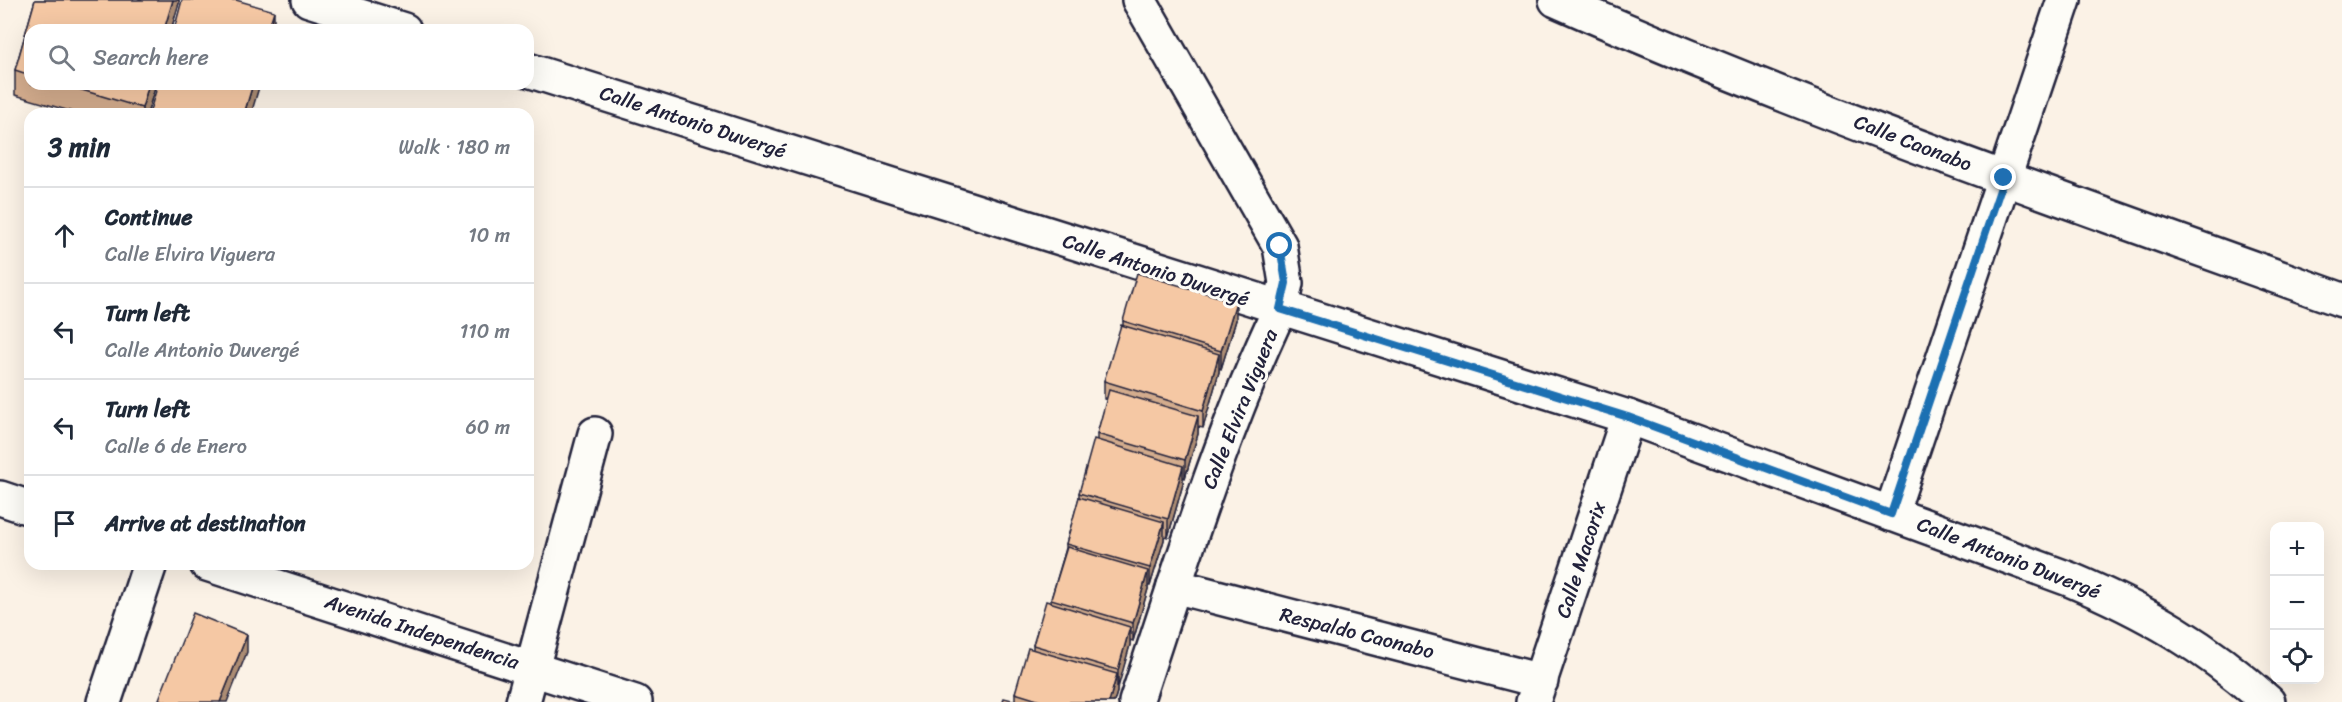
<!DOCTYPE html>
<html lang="en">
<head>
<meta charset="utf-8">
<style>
	:root { --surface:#fff; --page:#f6f6f7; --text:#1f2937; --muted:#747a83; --line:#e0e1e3 }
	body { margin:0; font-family:Sriracha,sans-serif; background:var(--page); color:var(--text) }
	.controls { position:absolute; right:18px; bottom:18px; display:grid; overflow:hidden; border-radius:12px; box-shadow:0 6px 24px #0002 }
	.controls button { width:54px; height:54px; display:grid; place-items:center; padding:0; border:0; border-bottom:2px solid var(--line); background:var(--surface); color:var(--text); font:30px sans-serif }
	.stop { position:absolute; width:18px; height:18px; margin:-14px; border:4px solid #1f6fb2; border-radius:50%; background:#fff }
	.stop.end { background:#1f6fb2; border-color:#fff; box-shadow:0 2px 6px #0008 }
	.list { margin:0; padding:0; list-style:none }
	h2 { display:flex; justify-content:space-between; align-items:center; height:78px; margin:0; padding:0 24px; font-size:26px }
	h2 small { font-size:20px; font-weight:400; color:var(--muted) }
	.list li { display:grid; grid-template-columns:39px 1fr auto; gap:18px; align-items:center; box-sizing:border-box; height:96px; padding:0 24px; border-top:2px solid var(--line) }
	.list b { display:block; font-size:22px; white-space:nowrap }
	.list p { margin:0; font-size:20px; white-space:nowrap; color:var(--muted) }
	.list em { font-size:20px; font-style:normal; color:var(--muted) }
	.icon { flex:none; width:33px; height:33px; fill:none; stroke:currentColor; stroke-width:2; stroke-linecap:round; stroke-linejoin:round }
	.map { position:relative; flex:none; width:2342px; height:702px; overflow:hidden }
	.search { position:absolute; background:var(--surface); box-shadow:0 6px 24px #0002; left:24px; top:24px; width:510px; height:66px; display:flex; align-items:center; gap:15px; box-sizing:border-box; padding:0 21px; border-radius:18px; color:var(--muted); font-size:22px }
	.panel { position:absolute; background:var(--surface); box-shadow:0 6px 24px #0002; left:24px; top:108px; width:510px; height:462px; border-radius:18px }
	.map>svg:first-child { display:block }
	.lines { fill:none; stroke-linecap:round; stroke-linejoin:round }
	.minor-casing { stroke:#22223b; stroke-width:38 }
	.major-casing { stroke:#22223b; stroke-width:38 }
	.minor { stroke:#fdfcf7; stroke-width:33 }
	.major { stroke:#fdfcf7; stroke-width:33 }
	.wall { fill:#d3ac8d; stroke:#22223b; stroke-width:1.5 }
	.shaded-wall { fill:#ac8c73; stroke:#22223b; stroke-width:1.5 }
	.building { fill:#f5c8a4; stroke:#22223b; stroke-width:1.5 }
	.route { stroke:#1f6fb2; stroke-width:8 }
	.labels { text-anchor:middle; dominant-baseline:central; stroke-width:6; stroke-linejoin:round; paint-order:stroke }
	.street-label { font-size:20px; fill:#22223b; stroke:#fdfcf7 }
</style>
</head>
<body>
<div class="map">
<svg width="2342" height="702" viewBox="0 0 2342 702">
	<rect width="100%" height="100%" fill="#fbf2e6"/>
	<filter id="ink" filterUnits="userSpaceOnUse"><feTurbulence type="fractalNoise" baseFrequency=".0167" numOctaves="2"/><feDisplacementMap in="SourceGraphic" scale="12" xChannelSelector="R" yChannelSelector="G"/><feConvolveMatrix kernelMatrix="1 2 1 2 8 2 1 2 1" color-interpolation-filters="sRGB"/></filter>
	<g filter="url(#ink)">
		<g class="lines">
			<!-- minor casing -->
			<g class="minor-casing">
				<g id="minor">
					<polyline points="1139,0 1280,246 1286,283 1280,309"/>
					<path d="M 1556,0 C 1812,113 2078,205 2342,300"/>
					<path d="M 1628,417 L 2069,579 C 2147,612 2206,646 2268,702"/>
					<polyline points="1891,514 2064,0"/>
					<polyline points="1174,586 1541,681"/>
					<polyline points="104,702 150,564"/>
					<polyline points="523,702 595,434"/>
				</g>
			</g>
			<!-- major casing -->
			<g class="major-casing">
				<g id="major">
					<polyline points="309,0 404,30"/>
					<polyline points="528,70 1628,417 1533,702"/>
					<polyline points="0,498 30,508"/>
					<polyline points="207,564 635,702"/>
					<path d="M 1136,702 C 1180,570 1220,435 1280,309"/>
				</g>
			</g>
			<!-- minor -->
			<use href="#minor" class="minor"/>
			<!-- major -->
			<use href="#major" class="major"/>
		</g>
		<!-- wall -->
		<g class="wall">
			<polygon points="35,0 179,0 179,3 171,30 30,30 30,84 156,84 147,114 80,114 15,95 15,70"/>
			<polygon points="1236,320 1221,369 1219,368 1219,372 1203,428 1198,427 1198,434 1185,478 1183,477 1183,484 1168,537 1164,536 1164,540 1150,586 1148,586 1148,589 1133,641 1130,640 1130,645 1117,688 1117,692 1114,702 1003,702 1015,701 1015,693 1033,650 1033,645 1051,603 1051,599 1066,548 1066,544 1079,498 1079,493 1097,440 1097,434 1107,400 1104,399 1104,381 1123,326 1123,321"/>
		</g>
		<!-- shaded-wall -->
		<g class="shaded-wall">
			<polygon points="173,0 179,0 179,3 171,30 164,30"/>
			<polygon points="274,11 274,30 268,30"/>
			<polygon points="149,84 156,84 147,114 142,114 142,108"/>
			<polygon points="253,84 260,84 251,114 244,114"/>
			<polygon points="1236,302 1236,320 1221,369 1221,351"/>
			<polygon points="1219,354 1219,372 1203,428 1203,411"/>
			<polygon points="1198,416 1198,434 1185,478 1185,460"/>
			<polygon points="1183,466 1183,484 1168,537 1168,519"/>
			<polygon points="1164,522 1164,540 1150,586 1150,568"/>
			<polygon points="1148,571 1148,589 1133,641 1133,623"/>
			<polygon points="1130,627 1130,645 1118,688 1118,670"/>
			<polygon points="247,635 247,652 227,702 220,702"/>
			<polygon points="1117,674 1117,692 1114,702 1109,702"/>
		</g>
		<!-- building -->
		<g class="building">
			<polygon points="35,0 173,0 164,30 30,30 30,75 15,70"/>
			<polygon points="182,0 236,0 274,11 268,30 174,30"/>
			<polygon points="62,84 149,84 142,108"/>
			<polygon points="158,84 253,84 244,114 149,114"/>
			<polygon points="1137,273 1236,302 1221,351 1123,321"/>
			<polygon points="1121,325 1219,354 1203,411 1104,381"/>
			<polygon points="1109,390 1198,416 1185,460 1097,434"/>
			<polygon points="1094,439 1183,466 1168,519 1079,493"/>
			<polygon points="1079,497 1164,522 1150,568 1066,544"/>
			<polygon points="1067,547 1148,571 1133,623 1051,599"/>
			<polygon points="1046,601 1130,627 1118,670 1033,645"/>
			<polygon points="193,613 247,635 220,702 167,702 159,699"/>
			<polygon points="1028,648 1117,674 1109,702 1044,702 1015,693"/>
			<polygon points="1004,698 1020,702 1003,702"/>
		</g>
	</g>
	<g class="lines" filter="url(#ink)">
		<!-- route -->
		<polyline class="route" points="1280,246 1286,283 1280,309 1628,417 1891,514 2004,178"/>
	</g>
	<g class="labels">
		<!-- street labels -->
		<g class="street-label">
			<text transform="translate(693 122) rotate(18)">Calle Antonio Duvergé</text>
			<text transform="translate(1913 143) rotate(21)">Calle Caonabo</text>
			<text transform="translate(1156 270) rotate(18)">Calle Antonio Duvergé</text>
			<text transform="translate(1240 409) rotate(-68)">Calle Elvira Viguera</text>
			<text transform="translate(2009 558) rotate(21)">Calle Antonio Duvergé</text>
			<text transform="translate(1581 560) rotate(-72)">Calle Macorix</text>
			<text transform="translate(422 632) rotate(18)">Avenida Independencia</text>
			<text transform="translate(1357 633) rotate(14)">Respaldo Caonabo</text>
		</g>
	</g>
</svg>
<div class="controls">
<button>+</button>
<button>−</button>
<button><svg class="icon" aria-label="locate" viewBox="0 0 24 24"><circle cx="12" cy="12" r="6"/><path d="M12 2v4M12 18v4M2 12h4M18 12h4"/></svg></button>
</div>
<div class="stop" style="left:1280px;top:246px"></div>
<div class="stop end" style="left:2004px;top:178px"></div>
<div class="search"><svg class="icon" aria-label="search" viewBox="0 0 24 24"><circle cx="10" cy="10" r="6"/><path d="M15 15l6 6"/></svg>Search here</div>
<section class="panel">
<h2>3 min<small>Walk · 180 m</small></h2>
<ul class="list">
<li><svg class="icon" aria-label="ahead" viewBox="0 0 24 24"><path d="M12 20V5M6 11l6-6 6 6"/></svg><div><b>Continue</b><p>Calle Elvira Viguera</p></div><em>10 m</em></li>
<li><svg class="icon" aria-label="left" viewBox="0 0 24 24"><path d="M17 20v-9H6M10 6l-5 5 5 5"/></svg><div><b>Turn left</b><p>Calle Antonio Duvergé</p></div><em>110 m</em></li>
<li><svg class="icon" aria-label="left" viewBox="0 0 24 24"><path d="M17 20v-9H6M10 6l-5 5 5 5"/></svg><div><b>Turn left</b><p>Calle 6 de Enero</p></div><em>60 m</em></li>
<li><svg class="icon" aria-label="arrive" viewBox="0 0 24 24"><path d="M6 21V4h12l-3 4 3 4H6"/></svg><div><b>Arrive at destination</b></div></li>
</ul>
</section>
</div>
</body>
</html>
